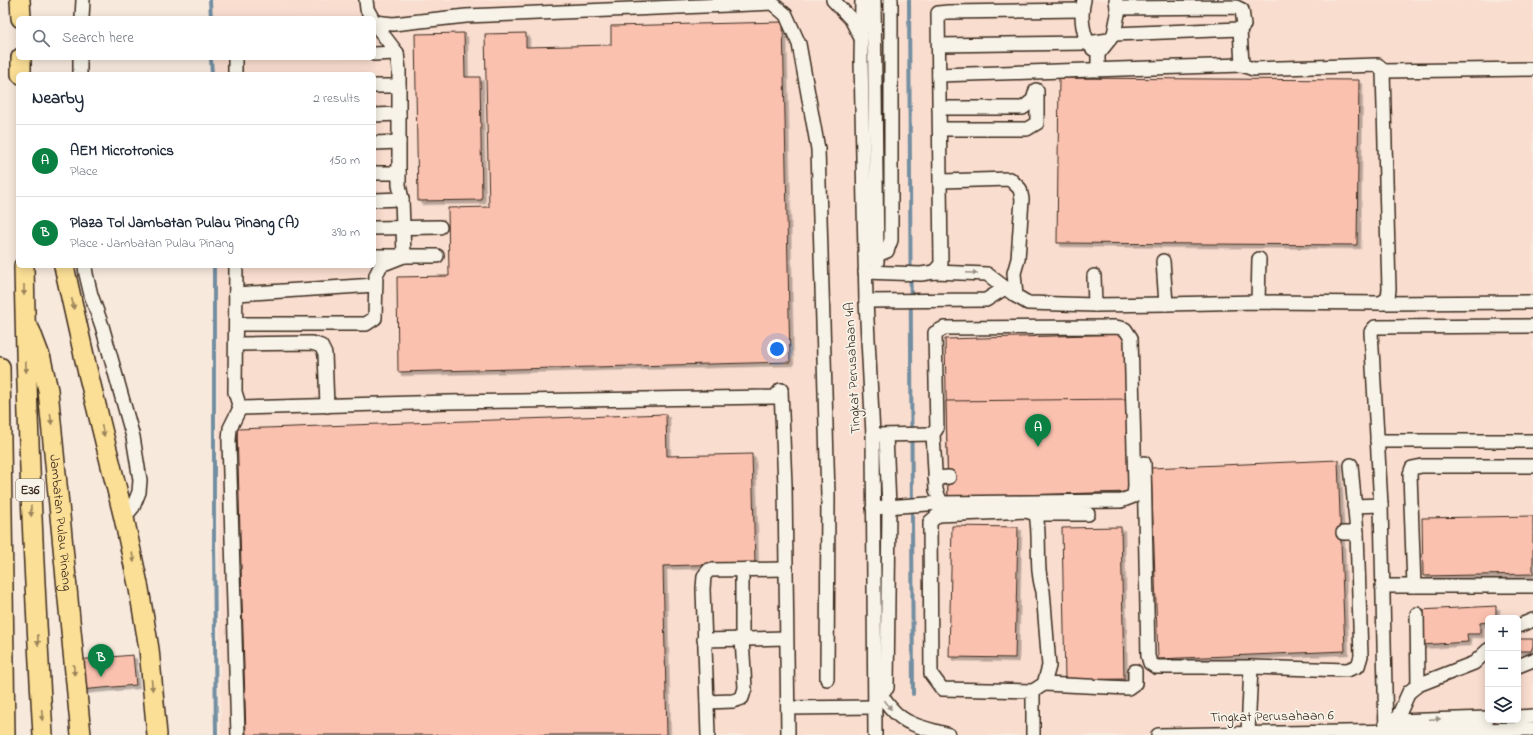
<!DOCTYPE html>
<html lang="en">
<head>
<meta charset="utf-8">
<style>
	:root { --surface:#fff; --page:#f2f2f3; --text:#1f2937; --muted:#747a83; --line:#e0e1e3; --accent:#0b8043 }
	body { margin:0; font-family:"Indie Flower",sans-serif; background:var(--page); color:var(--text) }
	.controls { position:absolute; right:12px; bottom:12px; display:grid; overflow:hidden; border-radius:6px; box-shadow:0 2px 10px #0003 }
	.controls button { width:36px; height:36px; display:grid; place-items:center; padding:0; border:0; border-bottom:1px solid var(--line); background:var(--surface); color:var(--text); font:20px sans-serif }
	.you { position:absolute; left:777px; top:349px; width:14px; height:14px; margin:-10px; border:3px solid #fff; border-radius:50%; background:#1a73e8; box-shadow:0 0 0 6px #1a73e833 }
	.badge { display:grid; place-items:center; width:26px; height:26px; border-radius:50%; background:var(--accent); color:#fff; font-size:13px; font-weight:700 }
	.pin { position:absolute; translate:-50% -33px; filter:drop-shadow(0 1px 2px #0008) }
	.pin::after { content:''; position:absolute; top:21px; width:14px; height:12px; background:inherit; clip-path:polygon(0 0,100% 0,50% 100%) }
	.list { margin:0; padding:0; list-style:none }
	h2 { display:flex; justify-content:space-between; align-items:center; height:52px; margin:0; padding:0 16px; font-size:17px }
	h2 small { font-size:13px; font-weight:400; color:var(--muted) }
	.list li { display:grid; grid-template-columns:26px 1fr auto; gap:12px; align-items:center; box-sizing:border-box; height:72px; padding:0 16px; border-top:1px solid var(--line) }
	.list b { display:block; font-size:15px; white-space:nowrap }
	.list p { margin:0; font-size:13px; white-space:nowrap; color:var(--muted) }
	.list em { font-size:13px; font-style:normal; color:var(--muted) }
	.icon { flex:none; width:22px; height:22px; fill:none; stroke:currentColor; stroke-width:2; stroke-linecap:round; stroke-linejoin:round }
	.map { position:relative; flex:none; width:1533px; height:735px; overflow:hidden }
	.search { position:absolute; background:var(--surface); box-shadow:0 2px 10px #0003; left:16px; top:16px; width:360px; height:44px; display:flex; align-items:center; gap:10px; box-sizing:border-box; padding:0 14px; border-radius:6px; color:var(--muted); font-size:15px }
	.panel { position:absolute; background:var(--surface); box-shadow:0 2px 10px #0003; left:16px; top:72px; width:360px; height:196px; border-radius:6px }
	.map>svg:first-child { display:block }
	.built { fill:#f9ddcf; fill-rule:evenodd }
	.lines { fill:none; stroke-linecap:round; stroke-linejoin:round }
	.stream { stroke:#738ea1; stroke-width:4 }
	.building { fill:#fac1af; stroke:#3b2a1e; filter:url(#shadow) }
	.minor-casing { stroke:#3b2a1e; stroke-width:16 }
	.highway-casing { stroke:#3b2a1e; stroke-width:22 }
	.minor { stroke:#f7f3e8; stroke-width:13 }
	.highway { stroke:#fbdf96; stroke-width:19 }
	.oneway { fill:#998e83 }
	.oneway2 { fill:#9b845a }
	.labels { text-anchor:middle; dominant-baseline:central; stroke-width:3.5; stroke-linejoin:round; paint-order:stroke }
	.shield { fill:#f7f3e8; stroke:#73665b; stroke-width:1 }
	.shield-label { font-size:13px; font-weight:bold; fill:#3b2a1e }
	.street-label { font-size:14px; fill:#3b2a1e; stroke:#f7f3e8 }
</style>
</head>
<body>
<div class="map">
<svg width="1533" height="735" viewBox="0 0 1533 735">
	<defs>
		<filter id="shadow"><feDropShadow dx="3.5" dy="3.5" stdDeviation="0" flood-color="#0004"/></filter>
	</defs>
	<rect width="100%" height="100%" fill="#f8e9dd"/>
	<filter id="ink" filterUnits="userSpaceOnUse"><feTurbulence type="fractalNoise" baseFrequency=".025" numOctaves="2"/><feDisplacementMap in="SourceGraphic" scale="8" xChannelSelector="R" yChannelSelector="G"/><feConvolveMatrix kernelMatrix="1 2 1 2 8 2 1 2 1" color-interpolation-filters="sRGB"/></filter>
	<g filter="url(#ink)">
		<!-- built -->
		<path class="built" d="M 213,0 L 1533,0 L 1533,735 L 221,735 L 216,266 L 374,266 L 374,74 L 214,74 L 214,58 L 374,58 L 374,18 L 213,18 ZM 1488,618 L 1518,618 L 1518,720 L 1488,720 Z"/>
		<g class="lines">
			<!-- stream -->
			<g class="stream">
				<polyline points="210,0 211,18"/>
				<polyline points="909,0 913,694"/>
				<polyline points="211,58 212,74"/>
				<polyline points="214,266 214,540 216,735"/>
			</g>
		</g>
		<!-- building -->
		<g class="building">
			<polygon points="783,22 790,362 398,372 397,277 449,276 448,208 489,207 485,34 526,33 526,47 611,45 611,26"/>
			<polygon points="464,33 465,77 480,77 482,200 418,201 415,34"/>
			<polygon points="1059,78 1359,80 1357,245 1057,243"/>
			<polygon points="1127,334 1130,492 948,497 945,339"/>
			<polygon points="1128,399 1130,492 948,497 946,401"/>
			<polygon points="666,414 667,456 752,454 755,563 663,566 667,735 246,735 237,429"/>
			<polygon points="1338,460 1345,651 1158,659 1151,468"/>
			<polygon points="1533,516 1533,574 1423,576 1422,518"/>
			<polygon points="952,526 1018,527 1015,658 949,657"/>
			<polygon points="1121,527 1124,679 1065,680 1062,528"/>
			<polygon points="1496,606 1496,618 1488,618 1488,622 1480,623 1480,634 1467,634 1468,642 1421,645 1420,610"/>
			<polygon points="1518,639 1533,639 1533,646 1531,651 1518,651"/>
			<polygon points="133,655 136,685 69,691 66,661"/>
		</g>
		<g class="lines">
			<!-- minor casing -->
			<g class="minor-casing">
				<g id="minor">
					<polyline points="366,0 367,9 372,18"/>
					<polyline points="833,0 851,19 861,38"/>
					<polyline points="862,0 861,60 866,301 873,435 875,735"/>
					<polyline points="874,0 877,262"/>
					<path d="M 1084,0 C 1080,15 1082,38 1093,49"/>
					<polyline points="82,18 83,0"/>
					<polyline points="374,22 393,24 466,16 772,3 786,15 799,44 818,149 828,496 827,679"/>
					<polyline points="1114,34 1240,29 1244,25 1242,10 1236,7 1117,8"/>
					<polyline points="939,45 1087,43 1109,40"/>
					<polyline points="374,54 397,53"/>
					<polyline points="235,58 235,74"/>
					<polyline points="1098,70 1098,54 1114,34 1118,14 1116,0"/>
					<polyline points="1383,71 1533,69"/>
					<polyline points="80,74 80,58"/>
					<polyline points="939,75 1242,65"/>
					<polyline points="374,86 399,86"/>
					<polyline points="939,108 1023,108 1033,100 1036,90"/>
					<polyline points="374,115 399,114"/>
					<polyline points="940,129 1027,129 1037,123 1037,91"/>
					<polyline points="374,143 399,142"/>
					<polyline points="374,173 399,173"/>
					<polyline points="941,181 1010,179 1020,189 1022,199 1018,259 1014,273 1016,296"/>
					<polyline points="374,200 402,199"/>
					<polyline points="374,228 440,227"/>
					<polyline points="865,254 877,255 887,251 891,240 891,0"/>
					<polyline points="374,256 437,256"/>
					<polyline points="1163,261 1166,304"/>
					<polyline points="85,266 86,274 91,295 102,326 133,437 140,480 139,492 133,507 124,518"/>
					<polyline points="236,266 235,392 240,408 449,402 775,397 781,390"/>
					<polyline points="865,272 921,274 934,272 987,274 1016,296 1028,303 1095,305 1166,304 1258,302 1381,303 1388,298 1389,289 1383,71 1378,65 1253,69 1242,65 1240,29"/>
					<polyline points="934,272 941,264 938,13 948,12 1082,10"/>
					<polyline points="1094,276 1095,305"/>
					<polyline points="236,294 375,285"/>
					<polyline points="866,301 986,300 1005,288"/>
					<polyline points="1258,302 1259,259"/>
					<polyline points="1381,303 1533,302"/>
					<polyline points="236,324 366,324 375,318 376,275 381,265 404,256 402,199 399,185 399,70 397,53 374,23"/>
					<polyline points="236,344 312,343 321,346 325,354 327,406"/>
					<polyline points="781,390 785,485 788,735"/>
					<polyline points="878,435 933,434"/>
					<polyline points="886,435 889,507 887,688"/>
					<polyline points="1377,441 1533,441"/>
					<polyline points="1144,463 1148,656 1150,663 1156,667 1251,667 1248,733"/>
					<polyline points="935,478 949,477"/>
					<polyline points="1354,506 1381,505"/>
					<polyline points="873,508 941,503 1121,501 1134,496 1135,486 1131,338 1125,329 1116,327 944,328 935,333 937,428 933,434 936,490 941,503"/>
					<polyline points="1036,514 1088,514"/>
					<polyline points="1343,533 1357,533"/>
					<polyline points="1382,586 1533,586"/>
					<polyline points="1414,586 1410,474 1412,468 1422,466 1533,466"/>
					<polyline points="1417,614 1418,685"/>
					<polyline points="1518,626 1533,620"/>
					<polyline points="704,640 786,638"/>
					<polyline points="1518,666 1533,660"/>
					<polyline points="1251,667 1347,670 1358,666 1361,656 1357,533 1351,465"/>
					<path d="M 877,683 C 881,699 896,718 913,724 C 924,729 937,731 949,735"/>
					<polyline points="1044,684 1128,688 1135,683 1135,671"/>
					<path d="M 1033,691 L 942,689 L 931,674 L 930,522 L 938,515 L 1026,511 L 1036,514 C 1041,540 1035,567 1043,591 L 1049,666 L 1044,684 L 1033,691 L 1033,735"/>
					<polyline points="707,702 733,701 742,698 745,688 742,639 742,570"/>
					<polyline points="788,708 875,707"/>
					<polyline points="1518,717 1533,716"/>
					<polyline points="1396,721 1488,718"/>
					<polyline points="1386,732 1396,721 1409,692 1418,685 1474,663 1488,650"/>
					<polyline points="238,735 229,441 230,428 240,408"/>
					<polyline points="708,735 703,589 704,576 709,570 786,569"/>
					<polyline points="1158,735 1533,729"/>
					<polyline points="1386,735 1381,505 1371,332 1375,327 1533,326"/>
				</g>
			</g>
			<!-- highway casing -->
			<g class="highway-casing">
				<g id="highway">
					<polyline points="20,0 21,18"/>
					<polyline points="21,58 21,74"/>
					<path d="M 24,266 C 27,423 34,579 43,735"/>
					<polyline points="64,266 87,369 124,518 139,589 149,649 157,735"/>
					<path id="s1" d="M 30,330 L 41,359 L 48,390 L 81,735"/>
					<polyline points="0,367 5,735"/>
				</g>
			</g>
			<!-- minor -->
			<use href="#minor" class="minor"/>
			<!-- highway -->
			<use href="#highway" class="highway"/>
		</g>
		<!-- one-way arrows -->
		<defs><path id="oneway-solid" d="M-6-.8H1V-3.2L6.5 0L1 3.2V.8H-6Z"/></defs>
		<g class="oneway">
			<use href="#oneway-solid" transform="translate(972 273) rotate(2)"/>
			<use href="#oneway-solid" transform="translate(888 705) rotate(54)"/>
			<use href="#oneway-solid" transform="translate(1435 719) rotate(-2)"/>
		</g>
		<g class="oneway2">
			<use href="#oneway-solid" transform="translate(24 290) rotate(90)"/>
			<use href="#oneway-solid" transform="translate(73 304) rotate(77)"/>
			<use href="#oneway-solid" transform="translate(26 367) rotate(88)"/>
			<use href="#oneway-solid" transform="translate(51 419) rotate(84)"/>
			<use href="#oneway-solid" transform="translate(103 431) rotate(76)"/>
			<use href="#oneway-solid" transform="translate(31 511) rotate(88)"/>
			<use href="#oneway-solid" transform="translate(133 557) rotate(78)"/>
			<use href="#oneway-solid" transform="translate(38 640) rotate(86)"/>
			<use href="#oneway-solid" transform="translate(74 670) rotate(86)"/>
			<use href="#oneway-solid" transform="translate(152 685) rotate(85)"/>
			<use href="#oneway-solid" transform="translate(42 715) rotate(87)"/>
		</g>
	</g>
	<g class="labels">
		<!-- shield labels -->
		<rect class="shield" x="16" y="479" width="28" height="22" rx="3"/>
		<g class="shield-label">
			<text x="30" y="490">E36</text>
		</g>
		<!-- street labels -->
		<g class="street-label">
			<text transform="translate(853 368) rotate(-93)">Tingkat Perusahaan 4A</text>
			<text stroke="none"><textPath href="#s1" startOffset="196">Jambatan Pulau Pinang</textPath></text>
			<text transform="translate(1272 717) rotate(-1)">Tingkat Perusahaan 6</text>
		</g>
	</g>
</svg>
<div class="controls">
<button>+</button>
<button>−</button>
<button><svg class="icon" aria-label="layers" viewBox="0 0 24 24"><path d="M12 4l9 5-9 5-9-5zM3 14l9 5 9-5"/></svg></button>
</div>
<div class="you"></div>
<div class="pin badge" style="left:1038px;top:447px">A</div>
<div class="pin badge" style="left:101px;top:677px">B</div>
<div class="search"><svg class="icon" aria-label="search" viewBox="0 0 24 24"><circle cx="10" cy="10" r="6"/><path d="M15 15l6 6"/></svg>Search here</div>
<section class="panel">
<h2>Nearby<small>2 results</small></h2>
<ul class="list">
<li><span class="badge">A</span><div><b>AEM Microtronics</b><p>Place</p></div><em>150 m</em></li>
<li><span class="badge">B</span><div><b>Plaza Tol Jambatan Pulau Pinang (A)</b><p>Place · Jambatan Pulau Pinang</p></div><em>390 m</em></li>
</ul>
</section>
</div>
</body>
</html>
